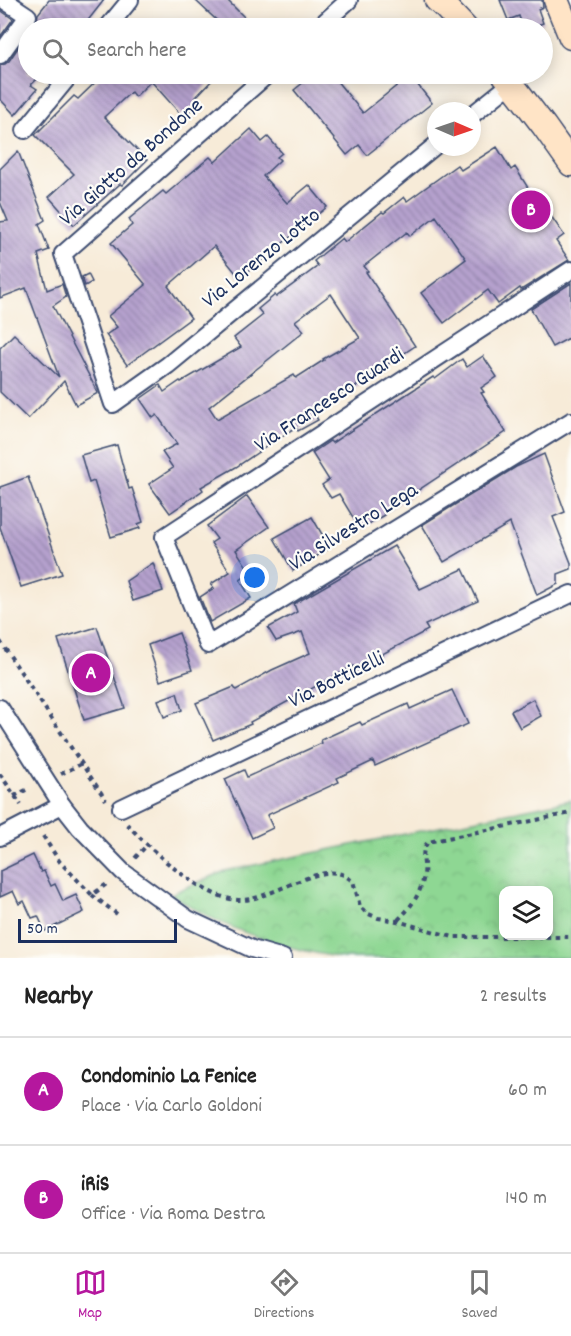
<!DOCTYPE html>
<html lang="en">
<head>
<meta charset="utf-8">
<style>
	:root { --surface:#fff; --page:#f6f6f6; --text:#222; --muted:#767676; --line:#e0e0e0; --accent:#b5179e }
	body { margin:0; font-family:Dekko,sans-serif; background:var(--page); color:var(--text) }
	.controls { position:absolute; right:18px; bottom:18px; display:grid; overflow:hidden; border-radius:12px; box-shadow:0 3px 15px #0003 }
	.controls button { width:54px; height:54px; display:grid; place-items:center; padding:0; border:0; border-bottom:2px solid var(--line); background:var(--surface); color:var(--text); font:30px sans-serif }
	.compass { position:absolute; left:427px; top:102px; width:54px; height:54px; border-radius:50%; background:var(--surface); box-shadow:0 3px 15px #0003; rotate:92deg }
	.scale { position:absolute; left:18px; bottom:15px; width:159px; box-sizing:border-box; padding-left:6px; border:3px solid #1b2f5e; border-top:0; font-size:16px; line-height:21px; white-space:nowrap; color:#1b2f5e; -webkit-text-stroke:4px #fdfcf7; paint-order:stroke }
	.you { position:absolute; left:255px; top:578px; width:21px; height:21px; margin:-15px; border:4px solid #fff; border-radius:50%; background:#1a73e8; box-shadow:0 0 0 9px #1a73e833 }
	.badge { display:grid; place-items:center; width:39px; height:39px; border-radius:50%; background:var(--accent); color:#fff; font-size:20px; font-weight:700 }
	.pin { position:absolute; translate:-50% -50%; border:3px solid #fff; box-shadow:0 2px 6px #0006 }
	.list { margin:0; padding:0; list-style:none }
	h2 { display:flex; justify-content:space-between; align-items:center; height:78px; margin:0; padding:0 24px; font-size:26px }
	h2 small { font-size:20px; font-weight:400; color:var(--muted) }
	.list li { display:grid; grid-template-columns:39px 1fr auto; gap:18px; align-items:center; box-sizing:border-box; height:108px; padding:0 24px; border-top:2px solid var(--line) }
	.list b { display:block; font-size:22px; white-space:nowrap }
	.list p { margin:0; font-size:20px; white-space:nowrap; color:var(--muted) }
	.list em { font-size:20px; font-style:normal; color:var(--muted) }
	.icon { flex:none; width:33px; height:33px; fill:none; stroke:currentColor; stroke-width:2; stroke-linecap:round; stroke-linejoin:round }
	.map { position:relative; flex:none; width:571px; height:958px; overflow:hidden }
	.search { position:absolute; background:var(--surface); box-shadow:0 3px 15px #0003; left:18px; right:18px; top:18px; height:66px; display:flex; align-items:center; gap:15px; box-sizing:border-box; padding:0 21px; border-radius:33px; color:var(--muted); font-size:22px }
	.sheet { height:294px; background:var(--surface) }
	nav { display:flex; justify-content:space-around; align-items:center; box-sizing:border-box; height:84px; border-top:2px solid var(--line); background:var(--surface); font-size:16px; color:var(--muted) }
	nav a { display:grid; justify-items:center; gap:3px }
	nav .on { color:var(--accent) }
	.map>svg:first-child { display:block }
	.park { fill:url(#park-crowns); stroke:#548378; stroke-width:1.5; fill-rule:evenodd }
	.building { fill:url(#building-back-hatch); fill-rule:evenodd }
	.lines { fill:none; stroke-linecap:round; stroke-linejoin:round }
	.street-casing { stroke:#3c4b70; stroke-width:20 }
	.secondary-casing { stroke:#3c4b70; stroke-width:27 }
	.path { stroke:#3c4b70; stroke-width:4; stroke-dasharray:4.5 4.5; stroke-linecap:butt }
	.street { stroke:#fff; stroke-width:16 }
	.secondary { stroke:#ffe4c6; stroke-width:24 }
	.labels { text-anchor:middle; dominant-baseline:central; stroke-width:4.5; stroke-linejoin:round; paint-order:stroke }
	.street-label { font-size:22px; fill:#1b2f5e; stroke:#fdfcf7 }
</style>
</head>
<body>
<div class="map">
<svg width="571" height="958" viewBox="0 0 571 958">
	<defs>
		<pattern id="park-crowns" width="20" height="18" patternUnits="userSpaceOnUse" patternTransform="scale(1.5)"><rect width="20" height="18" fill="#8ed793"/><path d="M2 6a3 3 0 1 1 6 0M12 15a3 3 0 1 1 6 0" fill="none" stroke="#7ab981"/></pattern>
		<pattern id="building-back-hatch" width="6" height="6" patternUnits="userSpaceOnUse" patternTransform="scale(1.5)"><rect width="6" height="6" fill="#b6a1ce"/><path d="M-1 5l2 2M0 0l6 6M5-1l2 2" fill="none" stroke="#9384aa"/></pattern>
	</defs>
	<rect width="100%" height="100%" fill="#fdfcf7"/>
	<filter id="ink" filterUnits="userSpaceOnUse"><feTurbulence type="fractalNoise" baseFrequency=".0167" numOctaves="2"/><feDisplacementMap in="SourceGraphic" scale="12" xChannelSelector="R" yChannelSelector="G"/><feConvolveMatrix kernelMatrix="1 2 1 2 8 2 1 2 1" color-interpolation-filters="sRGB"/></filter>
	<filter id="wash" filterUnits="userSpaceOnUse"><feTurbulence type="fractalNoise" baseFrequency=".008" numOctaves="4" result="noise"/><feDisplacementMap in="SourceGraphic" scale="24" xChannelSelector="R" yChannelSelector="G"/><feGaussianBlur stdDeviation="1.35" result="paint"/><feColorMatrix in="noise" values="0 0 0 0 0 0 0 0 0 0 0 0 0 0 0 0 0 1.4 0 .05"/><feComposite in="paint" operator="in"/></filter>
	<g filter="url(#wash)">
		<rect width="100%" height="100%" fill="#f7ebd8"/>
		<!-- park -->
		<path class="park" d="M 571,800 L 571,958 L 344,958 C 283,949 222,929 171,894 L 225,871 ZM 504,890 L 548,890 L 548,936 L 504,936 Z"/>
		<g id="blocks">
			<!-- building -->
			<g class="building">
				<polygon points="49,0 104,0 82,28 32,28 37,22 38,14"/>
				<polygon points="195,0 227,0 245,18 234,28 225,28"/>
				<polygon points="500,0 542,0 543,7 538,9 543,23 529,28 523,28 519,16 508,20"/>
				<polygon points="0,10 13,19 0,37"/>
				<polygon points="28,33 28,74 42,74 31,85 37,89 15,115 0,99 0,65 5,64 9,61"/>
				<polygon points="104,74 218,74 195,98 199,103 183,117 151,81 135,97 131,92 104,117 147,160 122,185 120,184 74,225 49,197 74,174 35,135 74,96 78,99"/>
				<polygon points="314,74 331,74 363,113 410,75 432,103 367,155 359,145 347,155 294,90"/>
				<polygon points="251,129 262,142 268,137 282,153 277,157 280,160 263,176 287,203 309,185 327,207 240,278 214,246 168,286 191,318 127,365 106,335 117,327 108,316 146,285 111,243 132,225 129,219 163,191 166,194 210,157 215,162"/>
				<path d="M 497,147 L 511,170 L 515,167 L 535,199 L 538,197 L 564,235 L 556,241 L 569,260 L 521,290 L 520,288 L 498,304 L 488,290 L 444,323 L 421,293 L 466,259 L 436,216 L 410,236 L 407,232 L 364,266 L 368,271 L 366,272 L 415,346 L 370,376 L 371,378 L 328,402 L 330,405 L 315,415 L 318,420 L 298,431 L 296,427 L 236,467 L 201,487 L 203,490 L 170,513 L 149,484 L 173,468 L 162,452 L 177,444 L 157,415 L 153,418 L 140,399 L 160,385 L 164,392 L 180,381 L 181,382 L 241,347 L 234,338 L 263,315 L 258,309 L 275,295 L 276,297 L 318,266 L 314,261 L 342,238 L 345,242 L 382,212 L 384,213 L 404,197 L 407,201 L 457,165 L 461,170 ZM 331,294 L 360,338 L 323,359 L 324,360 L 296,378 L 294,375 L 217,419 L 209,407 L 304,331 L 295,321 Z"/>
				<polygon points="18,151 45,220 39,224 49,250 38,254 47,290 62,284 66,297 53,306 98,393 76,405 64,381 28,419 0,392 0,348 14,334 59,377 26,288 0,298 0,222 8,221 0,202 0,169"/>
				<polygon points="88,274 92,282 85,286 82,277"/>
				<polygon points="571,283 571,337 552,347 531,309"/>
				<polygon points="483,356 497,377 481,388 484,392 481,393 506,432 384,513 384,515 360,529 339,494 331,498 322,485 329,480 312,453 330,441 332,443 433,377 435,379 462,359 467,367"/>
				<polygon points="117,445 129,489 132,488 143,522 138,524 140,528 111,537 94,481 89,483 81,455"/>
				<polygon points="544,454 565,512 553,517 571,563 571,569 558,574 558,584 537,595 510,523 444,562 422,525 516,467"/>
				<polygon points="28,477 62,574 21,587 0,527 0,487"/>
				<polygon points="247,496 269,527 236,550 251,573 240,580 251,598 210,622 200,597 214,588 211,584 230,572 211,543 217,539 207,526"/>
				<polygon points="312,517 330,548 293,571 274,538"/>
				<polygon points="394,546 420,589 463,569 478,601 425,625 428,630 354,669 353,666 250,722 251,724 213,740 196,703 234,687 236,690 272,670 310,653 302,632 276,641 268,628 297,612 294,604"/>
				<polygon points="153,563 163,591 133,601 126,581"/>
				<polygon points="97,627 125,708 84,720 58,639"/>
				<polygon points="179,633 192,670 160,681 148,645"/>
				<polygon points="452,690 468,724 375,766 373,761 337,778 339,782 267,815 273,828 252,838 225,779 244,770 247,777 322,743 321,740 360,722 362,725 408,704 410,709"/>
				<polygon points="177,693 182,710 164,717 158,700"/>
				<polygon points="533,699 541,716 520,728 511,711"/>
				<polygon points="33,855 41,872 44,871 51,886 55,884 63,901 76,895 84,912 45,931 38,916 32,918 24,901 19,904 13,891 0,897 0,871"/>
			</g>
		</g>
	</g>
	<g filter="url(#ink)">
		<use href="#blocks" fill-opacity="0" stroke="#3c4b70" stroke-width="1.5"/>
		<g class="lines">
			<!-- street casing -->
			<g class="street-casing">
				<g id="street">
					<polyline points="107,28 130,0"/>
					<polyline points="318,28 349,0"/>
					<polyline points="0,55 28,16 4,0"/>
					<polyline points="268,74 63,254 113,404 168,365 436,145"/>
					<polyline points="472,115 512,83"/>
					<polyline points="25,130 71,74"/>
					<polyline points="571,270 164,537 208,645 571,421"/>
					<polyline points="0,708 62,805 80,828 123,872 188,919 252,949 283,958"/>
					<polyline points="121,808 571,594"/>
					<polyline points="0,837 62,805"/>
				</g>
			</g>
			<!-- secondary casing -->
			<g class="secondary-casing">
				<g id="secondary">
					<polyline points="437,0 446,8 465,28"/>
					<polyline points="556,0 571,37"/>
					<polyline points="504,74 544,126 571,164"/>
				</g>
			</g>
			<!-- path -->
			<g class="path">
				<polyline points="0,641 106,800"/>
				<polyline points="0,774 21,805"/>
				<polyline points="61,774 81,764"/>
				<polyline points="14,796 30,788"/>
				<path d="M 127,824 C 151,850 203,900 240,900 C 268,901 316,865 341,874 C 345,875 349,879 353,881 L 360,906 L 366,913 L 378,918 L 397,921 L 453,937 L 571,937"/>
				<polyline points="43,836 60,862 92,895 108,883"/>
				<polyline points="135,858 147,845"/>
				<polyline points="92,895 117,914"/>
				<path d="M 398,920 C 411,907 421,894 424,875 C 426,862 419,853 428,842 L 571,813"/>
			</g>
			<!-- street -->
			<use href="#street" class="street"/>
			<!-- secondary -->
			<use href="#secondary" class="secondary"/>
		</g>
	</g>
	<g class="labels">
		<!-- street labels -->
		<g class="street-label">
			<text transform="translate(132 163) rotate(-41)">Via Giotto da Bondone</text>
			<text transform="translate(262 259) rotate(-39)">Via Lorenzo Lotto</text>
			<text transform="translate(330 401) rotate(-33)">Via Francesco Guardi</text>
			<text transform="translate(354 528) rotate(-32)">Via Silvestro Lega</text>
			<text transform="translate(337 681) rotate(-26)">Via Botticelli</text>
		</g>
	</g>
</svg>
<div class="controls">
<button><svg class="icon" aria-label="layers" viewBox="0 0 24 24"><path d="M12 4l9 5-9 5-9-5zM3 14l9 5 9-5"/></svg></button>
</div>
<svg class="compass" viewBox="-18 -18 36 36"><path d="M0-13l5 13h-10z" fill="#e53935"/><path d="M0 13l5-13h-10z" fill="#767676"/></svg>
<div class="scale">50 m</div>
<div class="you"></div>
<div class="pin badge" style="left:91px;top:673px">A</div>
<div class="pin badge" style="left:531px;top:210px">B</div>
<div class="search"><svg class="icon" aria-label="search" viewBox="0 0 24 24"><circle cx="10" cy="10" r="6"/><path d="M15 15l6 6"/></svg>Search here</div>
</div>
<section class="sheet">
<h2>Nearby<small>2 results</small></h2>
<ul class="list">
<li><span class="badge">A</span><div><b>Condominio La Fenice</b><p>Place · Via Carlo Goldoni</p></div><em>60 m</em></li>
<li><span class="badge">B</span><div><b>iRiS</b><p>Office · Via Roma Destra</p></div><em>140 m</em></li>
</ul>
</section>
<nav>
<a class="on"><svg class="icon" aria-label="map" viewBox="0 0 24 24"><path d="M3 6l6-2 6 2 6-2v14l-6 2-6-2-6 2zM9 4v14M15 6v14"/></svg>Map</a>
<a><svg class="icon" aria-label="directions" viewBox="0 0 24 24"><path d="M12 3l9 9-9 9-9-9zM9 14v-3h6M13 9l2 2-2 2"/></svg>Directions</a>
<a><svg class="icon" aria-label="saved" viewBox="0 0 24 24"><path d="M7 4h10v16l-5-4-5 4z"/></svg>Saved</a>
</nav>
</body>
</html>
